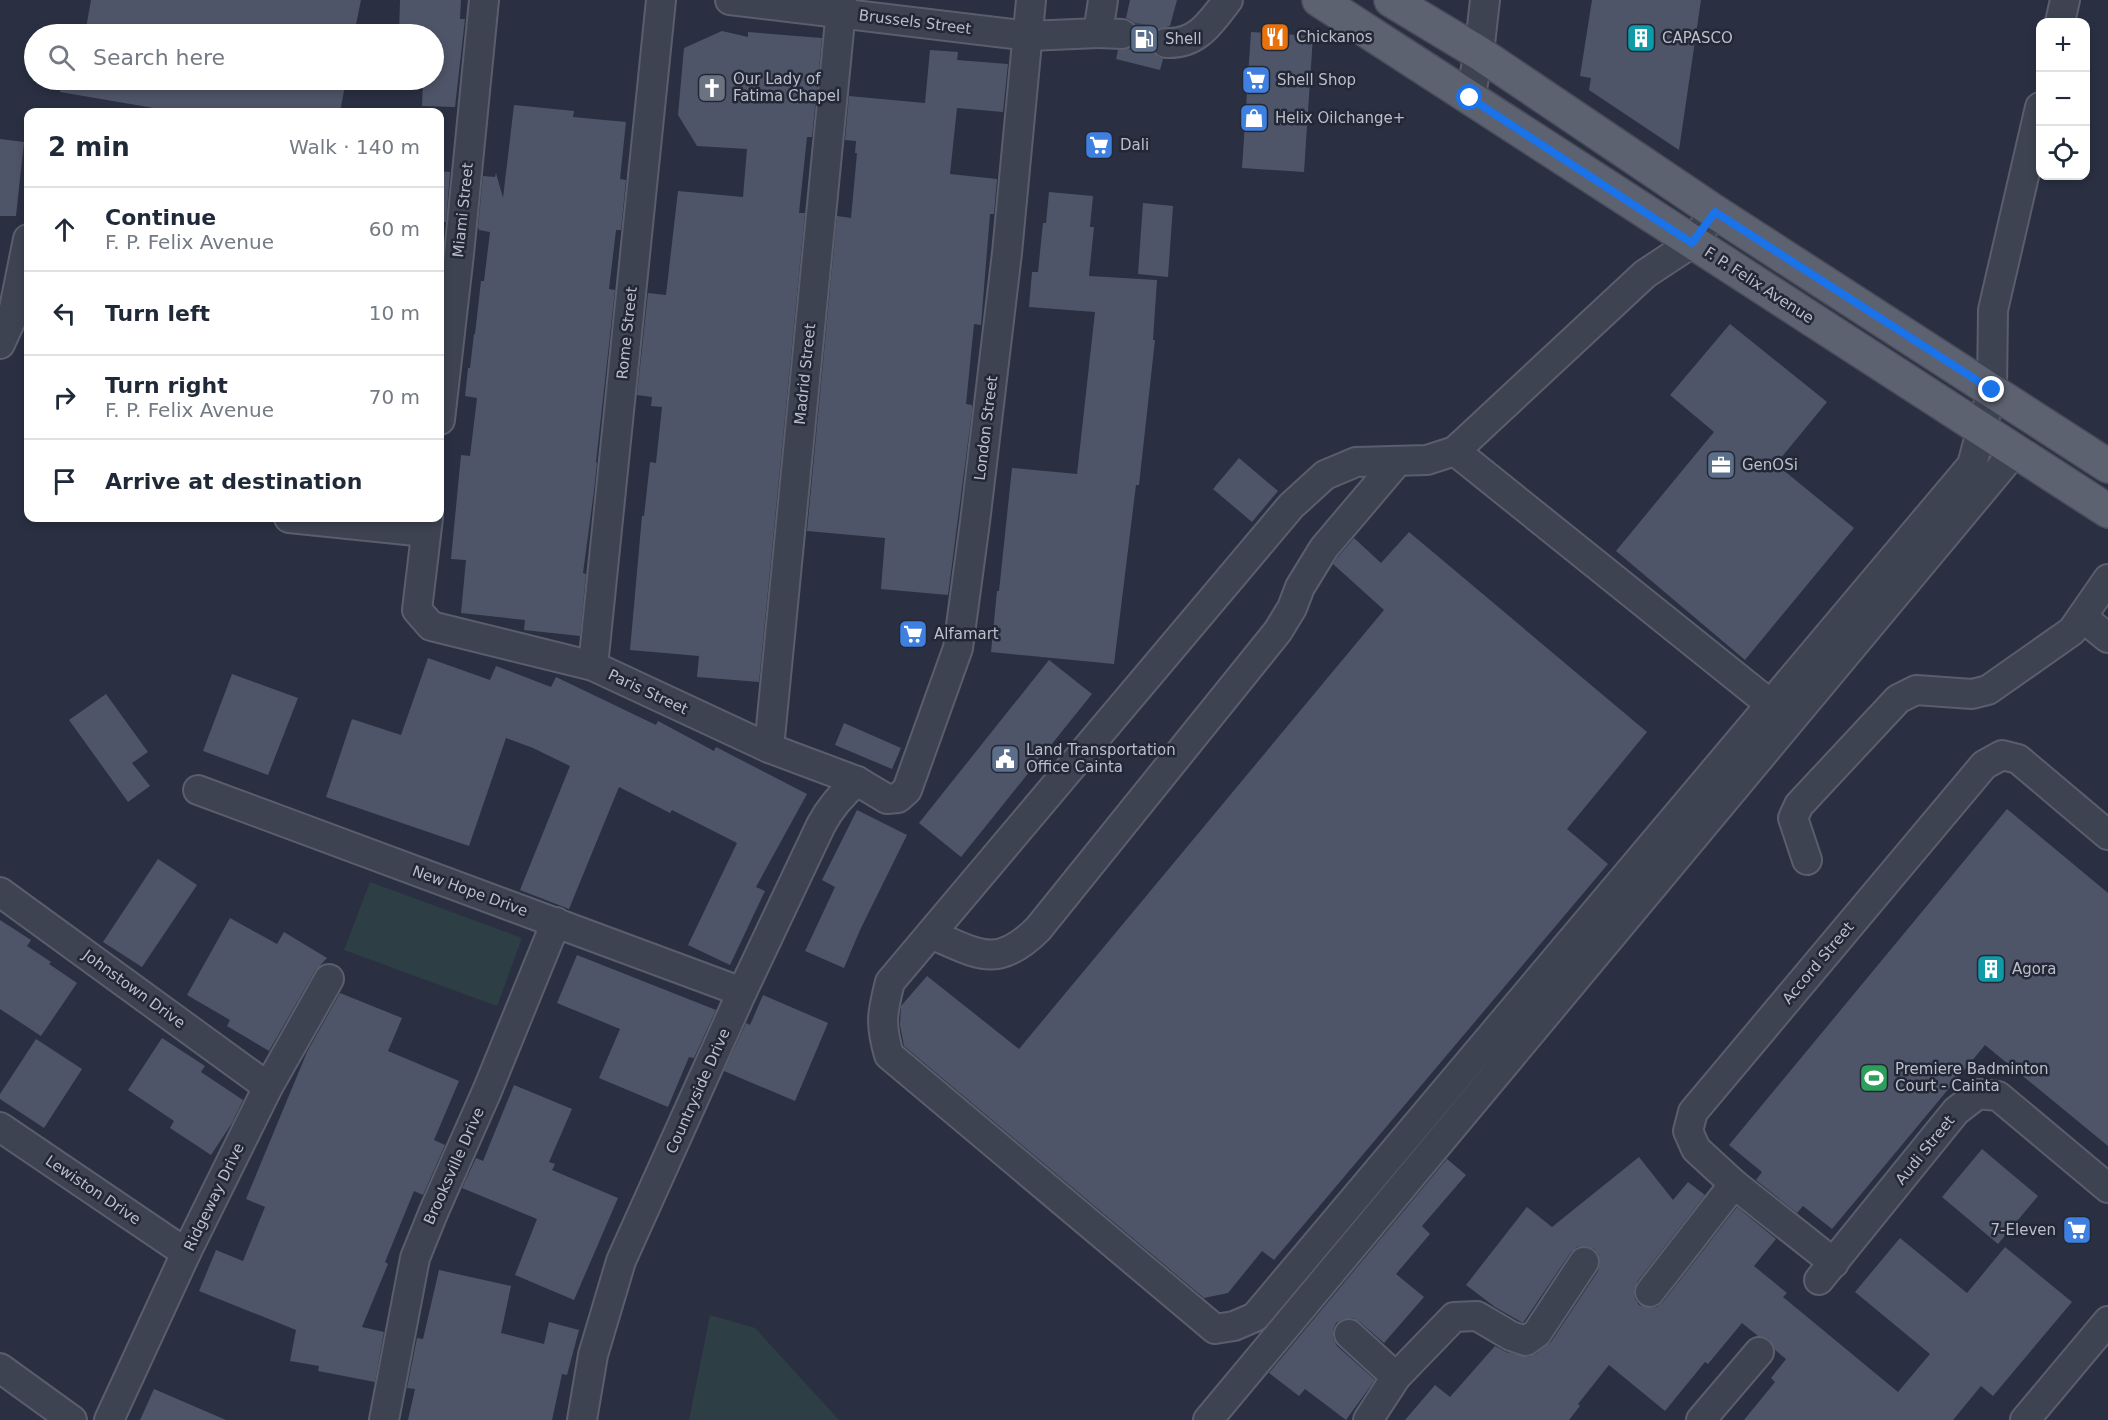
<!DOCTYPE html>
<html lang="en">
<head>
<meta charset="utf-8">
<style>
	:root { --surface:#fff; --page:#f6f6f7; --text:#1f2937; --muted:#747a83; --line:#e0e1e3 }
	body { margin:0; font-family:"DejaVu Sans",sans-serif; background:var(--page); color:var(--text) }
	.controls { position:absolute; right:18px; top:18px; display:grid; overflow:hidden; border-radius:12px; box-shadow:0 3px 9px #0003 }
	.controls button { width:54px; height:54px; display:grid; place-items:center; padding:0; border:0; border-bottom:2px solid var(--line); background:var(--surface); color:var(--text); font:30px sans-serif }
	.stop { position:absolute; width:18px; height:18px; margin:-14px; border:4px solid #1a73e8; border-radius:50%; background:#fff }
	.stop.end { background:#1a73e8; border-color:#fff; box-shadow:0 2px 6px #0008 }
	.list { margin:0; padding:0; list-style:none }
	h2 { display:flex; justify-content:space-between; align-items:center; height:78px; margin:0; padding:0 24px; font-size:26px }
	h2 small { font-size:20px; font-weight:400; color:var(--muted) }
	.list li { display:grid; grid-template-columns:39px 1fr auto; gap:18px; align-items:center; box-sizing:border-box; height:84px; padding:0 24px; border-top:2px solid var(--line) }
	.list b { display:block; font-size:22px; white-space:nowrap }
	.list p { margin:0; font-size:20px; white-space:nowrap; color:var(--muted) }
	.list em { font-size:20px; font-style:normal; color:var(--muted) }
	.icon { flex:none; width:33px; height:33px; fill:none; stroke:currentColor; stroke-width:2; stroke-linecap:round; stroke-linejoin:round }
	.map { position:relative; flex:none; width:2108px; height:1420px; overflow:hidden }
	.search { position:absolute; background:var(--surface); box-shadow:0 3px 9px #0003; left:24px; top:24px; width:420px; height:66px; display:flex; align-items:center; gap:15px; box-sizing:border-box; padding:0 21px; border-radius:33px; color:var(--muted); font-size:22px }
	.panel { position:absolute; background:var(--surface); box-shadow:0 3px 9px #0003; left:24px; top:108px; width:420px; height:414px; border-radius:12px }
	.map>svg:first-child { display:block }
	.green { fill:#2d3e44 }
	.building { fill:#4f5568 }
	.lines { fill:none; stroke-linecap:round; stroke-linejoin:round }
	.minor-tunnel { stroke:#404557; stroke-width:28; stroke-dasharray:28 14; stroke-linecap:butt }
	.minor-casing { stroke:#5a5e6c; stroke-width:32 }
	.major-casing { stroke:#484c5b; stroke-width:36 }
	.minor { stroke:#3e4352; stroke-width:28 }
	.major { stroke:#5d6271; stroke-width:33 }
	.route { stroke:#1a73e8; stroke-width:8 }
	.labels { text-anchor:middle; dominant-baseline:central; stroke-width:5; stroke-linejoin:round; paint-order:stroke }
	.street-label { font-size:15px; fill:#bcbfcb; stroke:#232837 }
	.poi-label { font-size:15px; fill:#bcbfcb; stroke:#232837; text-anchor:start }
</style>
</head>
<body>
<div class="map">
<svg width="2108" height="1420" viewBox="0 0 2108 1420">
	<rect width="100%" height="100%" fill="#2a3042"/>
	<!-- green -->
	<g class="green">
		<polygon points="370,882 522,938 497,1006 344,950"/>
		<polygon points="710,1315 755,1328 839,1420 689,1420"/>
	</g>
	<!-- building -->
	<g class="building">
		<polygon points="91,0 361,0 354,34 85,34"/>
		<polygon points="400,0 461,0 460,19 465,19 455,107 422,106 423,80 434,80 434,34 399,34"/>
		<polygon points="1130,0 1177,0 1170,26 1158,29 1151,36 1150,44 1152,51 1158,57 1163,59 1160,70 1116,59 1118,50 1130,48 1136,43 1138,35 1136,26 1131,20 1126,18"/>
		<polygon points="1592,0 1701,0 1679,150 1589,90 1591,78 1580,76"/>
		<polygon points="722,31 748,37 748,32 822,38 812,137 807,137 799,213 805,213 759,682 697,677 699,656 630,650 642,516 644,516 650,462 656,463 662,407 651,406 652,397 637,395 648,293 666,295 678,191 743,197 747,149 697,146 678,115 684,48"/>
		<polygon points="1251,32 1313,36 1304,172 1242,168"/>
		<polygon points="930,50 958,52 957,60 1008,64 1003,112 957,108 950,174 997,179 994,214 990,214 981,325 974,324 966,404 972,405 972,411 948,595 881,589 885,538 807,531 837,216 851,218 857,153 855,153 856,141 845,140 849,96 925,103"/>
		<polygon points="61,80 346,80 340,112 177,112 60,92"/>
		<polygon points="514,105 574,111 573,117 626,122 620,179 626,180 621,230 616,230 609,289 615,290 596,462 597,463 594,491 583,573 586,574 580,636 524,630 525,620 461,613 466,560 451,559 461,455 470,456 477,398 465,396 468,368 470,368 474,334 475,334 481,281 484,281 490,232 479,230 478,227 483,176 495,177 496,173 503,198"/>
		<polygon points="0,139 24,142 16,216 0,216"/>
		<polygon points="440,171 450,172 446,222 440,222"/>
		<polygon points="1049,192 1093,196 1090,227 1094,227 1089,276 1157,280 1153,340 1155,340 1139,485 1136,485 1114,664 991,652 997,591 999,591 1012,468 1077,474 1095,312 1029,307 1032,272 1038,272 1043,223 1046,223"/>
		<polygon points="1143,203 1173,206 1168,277 1138,274"/>
		<polygon points="1730,324 1827,402 1776,464 1854,528 1745,660 1616,551 1714,432 1670,395"/>
		<polygon points="1239,458 1278,491 1252,522 1213,489"/>
		<polygon points="1409,532 1647,732 1567,829 1608,864 1274,1260 1262,1251 1228,1293 1204,1298 904,1046 900,1025 901,1006 927,976 1019,1049 1384,610 1333,564 1337,558 1354,538 1381,563"/>
		<polygon points="428,658 490,680 496,666 551,687 556,677 656,725 658,721 714,751 716,747 807,794 756,887 765,891 730,965 688,945 737,843 672,810 670,813 619,787 569,909 520,890 570,766 533,748 506,738 469,846 326,797 352,719 401,735"/>
		<polygon points="1049,660 1092,694 961,857 919,823"/>
		<polygon points="232,674 298,698 268,775 203,751"/>
		<polygon points="106,694 148,752 132,763 150,786 128,802 69,720"/>
		<polygon points="844,723 901,748 892,769 835,745"/>
		<polygon points="2007,809 2108,893 2108,1146 1985,1045 1832,1229 1803,1206 1797,1213 1756,1180 1762,1172 1729,1145"/>
		<polygon points="857,810 907,835 860,930 844,968 805,951 835,887 822,880"/>
		<polygon points="158,859 197,885 142,967 103,942"/>
		<polygon points="230,918 277,944 284,932 327,958 315,971 269,1051 227,1026 230,1020 187,995"/>
		<polygon points="0,920 31,940 27,946 51,962 49,964 77,983 41,1036 0,1009"/>
		<polygon points="577,955 716,1010 694,1058 689,1057 668,1107 599,1078 620,1029 557,1003"/>
		<polygon points="340,993 402,1018 388,1051 459,1081 434,1140 445,1145 423,1195 414,1191 385,1262 388,1264 362,1327 384,1332 375,1382 318,1371 319,1366 290,1361 296,1330 199,1291 216,1250 243,1261 265,1207 246,1199 307,1052"/>
		<polygon points="763,995 828,1023 795,1101 724,1071 746,1023 750,1025"/>
		<polygon points="162,1038 205,1066 201,1072 243,1100 232,1123 211,1155 170,1128 174,1121 128,1090"/>
		<polygon points="36,1039 82,1069 44,1128 0,1099 0,1094"/>
		<polygon points="514,1085 572,1109 549,1162 555,1164 552,1170 618,1198 574,1300 515,1275 537,1219 462,1188 476,1158 483,1161"/>
		<polygon points="1982,1149 2038,1196 1998,1244 1942,1197"/>
		<polygon points="1639,1157 1673,1200 1688,1182 1705,1195 1637,1282 1634,1290 1635,1299 1639,1305 1648,1308 1657,1307 1663,1302 1737,1207 1776,1239 1754,1266 1787,1293 1783,1297 1898,1392 1930,1354 1855,1292 1900,1238 1967,1293 2005,1247 2072,1302 1993,1396 1981,1386 1953,1420 1744,1420 1775,1382 1771,1378 1786,1359 1775,1350 1769,1339 1758,1336 1742,1323 1708,1364 1705,1362 1665,1411 1609,1365 1578,1404 1580,1406 1569,1420 1405,1420 1435,1385 1450,1397 1495,1346 1506,1352 1528,1357 1536,1354 1551,1342 1598,1271 1600,1262 1598,1254 1594,1249 1584,1246 1577,1247 1571,1252 1523,1323 1495,1307 1466,1285 1527,1207 1552,1227"/>
		<polygon points="1447,1159 1466,1175 1422,1226 1430,1234 1396,1274 1424,1297 1384,1343 1360,1322 1353,1318 1343,1319 1336,1323 1333,1330 1333,1338 1337,1346 1375,1380 1346,1420 1305,1389 1299,1396 1269,1373"/>
		<polygon points="439,1270 511,1286 501,1333 544,1344 549,1322 579,1330 567,1375 562,1374 552,1420 408,1420 415,1389 407,1388 417,1338 423,1339"/>
		<polygon points="154,1389 226,1420 140,1420"/>
	</g>
	<g class="lines">
		<!-- minor-tunnel -->
		<polyline class="minor-tunnel" points="1122,34 1166,43"/>
		<!-- minor casing -->
		<g class="minor-casing">
			<g id="minor">
				<polyline points="730,0 1029,36 1098,33"/>
				<polyline points="1103,0 1098,33 1122,34"/>
				<polyline points="2060,22 2065,0"/>
				<path d="M 1166,43 C 1197,45 1211,22 1228,0"/>
				<polyline points="1470,98 1479,53 1485,0"/>
				<path d="M 1715,212 L 1692,243 L 1645,274 L 1455,451 L 1427,460 L 1356,462 L 1325,475 L 1291,506 L 890,982 C 882,1013 880,1024 889,1055 L 1215,1329 L 1234,1326 L 1255,1317 L 1972,465 L 1992,390 L 1993,310 L 2040,107"/>
				<polyline points="0,344 12,318 28,239"/>
				<polyline points="440,420 459,254 484,0"/>
				<polyline points="1455,451 1770,704"/>
				<polyline points="289,518 426,532"/>
				<polyline points="428,518 417,610 431,626 593,666 769,748 857,781 887,799 898,798 907,790 958,648 975,522 1007,253 1031,0"/>
				<polyline points="2082,617 2108,638"/>
				<polyline points="593,666 661,0"/>
				<polyline points="769,748 842,0"/>
				<polyline points="198,790 742,992"/>
				<polyline points="1807,860 1793,818 1799,805 1898,699 1916,690 1972,694 1988,690 2072,631 2108,579"/>
				<polyline points="0,892 268,1087"/>
				<path d="M 931,934 C 978,954 997,970 1038,929 L 1278,631 L 1292,608 L 1300,587 L 1324,548 L 1397,462"/>
				<polyline points="0,1127 186,1253"/>
				<polyline points="1834,1263 1734,1184 1696,1149 1688,1131 1693,1112 1984,765 2002,755 2018,759 2108,835"/>
				<polyline points="1819,1280 1956,1111 1978,1094 1998,1096 2108,1188"/>
				<polyline points="1650,1292 1734,1184"/>
				<polyline points="1349,1334 1396,1377"/>
				<polyline points="0,1368 72,1420"/>
				<polyline points="109,1420 186,1253 268,1087 329,979"/>
				<polyline points="384,1420 415,1258 434,1211 487,1091 556,922"/>
				<path d="M 582,1420 L 593,1355 L 621,1261 L 742,992 L 821,825 C 830,808 842,794 857,781"/>
				<polyline points="1208,1420 2015,451"/>
				<polyline points="1368,1420 1396,1377 1454,1317 1477,1316 1511,1336 1526,1341 1537,1333 1584,1262"/>
				<polyline points="1701,1420 1759,1352"/>
				<polyline points="2025,1420 2108,1321"/>
			</g>
		</g>
		<!-- major casing -->
		<g class="major-casing">
			<g id="major">
				<polyline points="1319,0 2108,511"/>
				<polyline points="1391,0 1479,53 1715,212 2108,466"/>
			</g>
		</g>
		<!-- minor -->
		<use href="#minor" class="minor"/>
		<!-- major -->
		<use href="#major" class="major"/>
	</g>
	<g class="lines">
		<!-- route -->
		<polyline class="route" points="1470,98 1692,243 1715,212 1992,390"/>
	</g>
	<!-- icons -->
	<defs>
		<g id="restaurant-square" transform="scale(1.5)"><rect x="-9" y="-9" width="18" height="18" rx="4" fill="#e8710a" stroke="#232837"/><path d="M-5-6h1v4h1v-4h1v4h1v-4h1v5L-1.5 .5V6h-2V.5L-5-1ZM5-6V6H3V1.5H1.5Q1.5-4 5-6Z" fill="#fff"/></g>
		<g id="building-square" transform="scale(1.5)"><rect x="-9" y="-9" width="18" height="18" rx="4" fill="#0f9aa8" stroke="#232837"/><path d="M-4-6H4V6H1V3H-1V6H-4ZM-2.5-4.3h1.7v1.8h-1.7ZM.8-4.3h1.7v1.8H.8ZM-2.5-1h1.7V.8h-1.7ZM.8-1h1.7V.8H.8Z" fill="#fff"/></g>
		<g id="fuel-square" transform="scale(1.5)"><rect x="-9" y="-9" width="18" height="18" rx="4" fill="#5c6f8a" stroke="#232837"/><path d="M-5.5-6h7V0h2V4h1.3V-2.5L3-4.5l.8-.8L6-3V5H2.5V1h-1V6h-7ZM-4.2-4.7v3.2H.2V-4.7Z" fill="#fff"/></g>
		<g id="supermarket-square" transform="scale(1.5)"><rect x="-9" y="-9" width="18" height="18" rx="4" fill="#3f7fe0" stroke="#232837"/><path d="M-6-5.5h2.5l.6 2H6L4.5 2H-2.5L-4.4-4H-6ZM-1.5 3.2a1.3 1.3 0 1 0 .1 0ZM3 3.2a1.3 1.3 0 1 0 .1 0Z" fill="#fff"/></g>
		<g id="church-square" transform="scale(1.5)"><rect x="-9" y="-9" width="18" height="18" rx="4" fill="#6b7280" stroke="#232837"/><path d="M-1.2-6h2.4v3.5h3.3v2.4h-3.3V6h-2.4V-.1h-3.3v-2.4h3.3Z" fill="#fff"/></g>
		<g id="shop-square" transform="scale(1.5)"><rect x="-9" y="-9" width="18" height="18" rx="4" fill="#3f7fe0" stroke="#232837"/><path d="M-5-2.5h2.3a2.7 3.5 0 0 1 5.4 0H5L5.5 6h-11ZM-1.5-2.5h3a1.5 2.3 0 0 0-3 0Z" fill="#fff"/></g>
		<g id="office-square" transform="scale(1.5)"><rect x="-9" y="-9" width="18" height="18" rx="4" fill="#5c6f8a" stroke="#232837"/><path d="M-6-3h4V-5.5h4V-3h4V5H-6ZM-1-4.5V-3h2v-1.5ZM-6 0V1H6V0Z" fill="#fff"/></g>
		<g id="civic-square" transform="scale(1.5)"><rect x="-9" y="-9" width="18" height="18" rx="4" fill="#5c6f8a" stroke="#232837"/><path d="M-.6-6.5H3V-4.5H.6V-3L4-1V1h2V6H-6V1h2V-1L-.6-3ZM-1.2 2.5V6h2.4V2.5Z" fill="#fff"/></g>
		<g id="stadium-square" transform="scale(1.5)"><rect x="-9" y="-9" width="18" height="18" rx="4" fill="#2e9e5b" stroke="#232837"/><path d="M0-5a6.5 5 0 1 0 0 10a6.5 5 0 1 0 0-10ZM-3.5-1.8h7v3.6h-7Z" fill="#fff"/></g>
	</defs>
	<g fill-rule="evenodd">
		<use href="#restaurant-square" x="1275" y="37"/>
		<use href="#building-square" x="1641" y="38"/>
		<use href="#fuel-square" x="1144" y="39"/>
		<use href="#supermarket-square" x="1256" y="80"/>
		<use href="#church-square" x="712" y="88"/>
		<use href="#shop-square" x="1254" y="118"/>
		<use href="#supermarket-square" x="1099" y="145"/>
		<use href="#office-square" x="1721" y="465"/>
		<use href="#supermarket-square" x="913" y="634"/>
		<use href="#civic-square" x="1005" y="759"/>
		<use href="#building-square" x="1991" y="969"/>
		<use href="#stadium-square" x="1874" y="1078"/>
		<use href="#supermarket-square" x="2077" y="1230"/>
	</g>
	<g class="labels">
		<!-- street labels -->
		<g class="street-label">
			<text transform="translate(915 22) rotate(7)">Brussels Street</text>
			<text transform="translate(463 210) rotate(-84)">Miami Street</text>
			<text transform="translate(1759 285) rotate(33)">F. P. Felix Avenue</text>
			<text transform="translate(627 333) rotate(-84)">Rome Street</text>
			<text transform="translate(805 374) rotate(-84)">Madrid Street</text>
			<text transform="translate(986 428) rotate(-83)">London Street</text>
			<text transform="translate(648 692) rotate(25)">Paris Street</text>
			<text transform="translate(470 891) rotate(20)">New Hope Drive</text>
			<text transform="translate(1818 963) rotate(-50)">Accord Street</text>
			<text transform="translate(134 989) rotate(36)">Johnstown Drive</text>
			<text transform="translate(698 1091) rotate(-66)">Countryside Drive</text>
			<text transform="translate(1925 1150) rotate(-51)">Audi Street</text>
			<text transform="translate(454 1166) rotate(-66)">Brooksville Drive</text>
			<text transform="translate(93 1190) rotate(34)">Lewiston Drive</text>
			<text transform="translate(214 1197) rotate(-64)">Ridgeway Drive</text>
		</g>
		<!-- poi labels -->
		<g class="poi-label">
			<text x="1296" y="37">Chickanos</text>
			<text x="1662" y="38">CAPASCO</text>
			<text x="1165" y="39">Shell</text>
			<text x="733" y="79">Our Lady of<tspan x="733" dy="17">Fatima Chapel</tspan></text>
			<text x="1277" y="80">Shell Shop</text>
			<text x="1275" y="118">Helix Oilchange+</text>
			<text x="1120" y="145">Dali</text>
			<text x="1742" y="465">GenOSi</text>
			<text x="934" y="634">Alfamart</text>
			<text x="1026" y="750">Land Transportation<tspan x="1026" dy="17">Office Cainta</tspan></text>
			<text x="2012" y="969">Agora</text>
			<text x="1895" y="1069">Premiere Badminton<tspan x="1895" dy="17">Court - Cainta</tspan></text>
			<text x="2056" y="1230" text-anchor="end">7-Eleven</text>
		</g>
	</g>
</svg>
<div class="controls">
<button>+</button>
<button>−</button>
<button><svg class="icon" aria-label="locate" viewBox="0 0 24 24"><circle cx="12" cy="12" r="6"/><path d="M12 2v4M12 18v4M2 12h4M18 12h4"/></svg></button>
</div>
<div class="stop" style="left:1470px;top:98px"></div>
<div class="stop end" style="left:1992px;top:390px"></div>
<div class="search"><svg class="icon" aria-label="search" viewBox="0 0 24 24"><circle cx="10" cy="10" r="6"/><path d="M15 15l6 6"/></svg>Search here</div>
<section class="panel">
<h2>2 min<small>Walk · 140 m</small></h2>
<ul class="list">
<li><svg class="icon" aria-label="ahead" viewBox="0 0 24 24"><path d="M12 20V5M6 11l6-6 6 6"/></svg><div><b>Continue</b><p>F. P. Felix Avenue</p></div><em>60 m</em></li>
<li><svg class="icon" aria-label="left" viewBox="0 0 24 24"><path d="M17 20v-9H6M10 6l-5 5 5 5"/></svg><div><b>Turn left</b></div><em>10 m</em></li>
<li><svg class="icon" aria-label="right" viewBox="0 0 24 24"><path d="M7 20v-9h11M14 6l5 5-5 5"/></svg><div><b>Turn right</b><p>F. P. Felix Avenue</p></div><em>70 m</em></li>
<li><svg class="icon" aria-label="arrive" viewBox="0 0 24 24"><path d="M6 21V4h12l-3 4 3 4H6"/></svg><div><b>Arrive at destination</b></div></li>
</ul>
</section>
</div>
</body>
</html>
